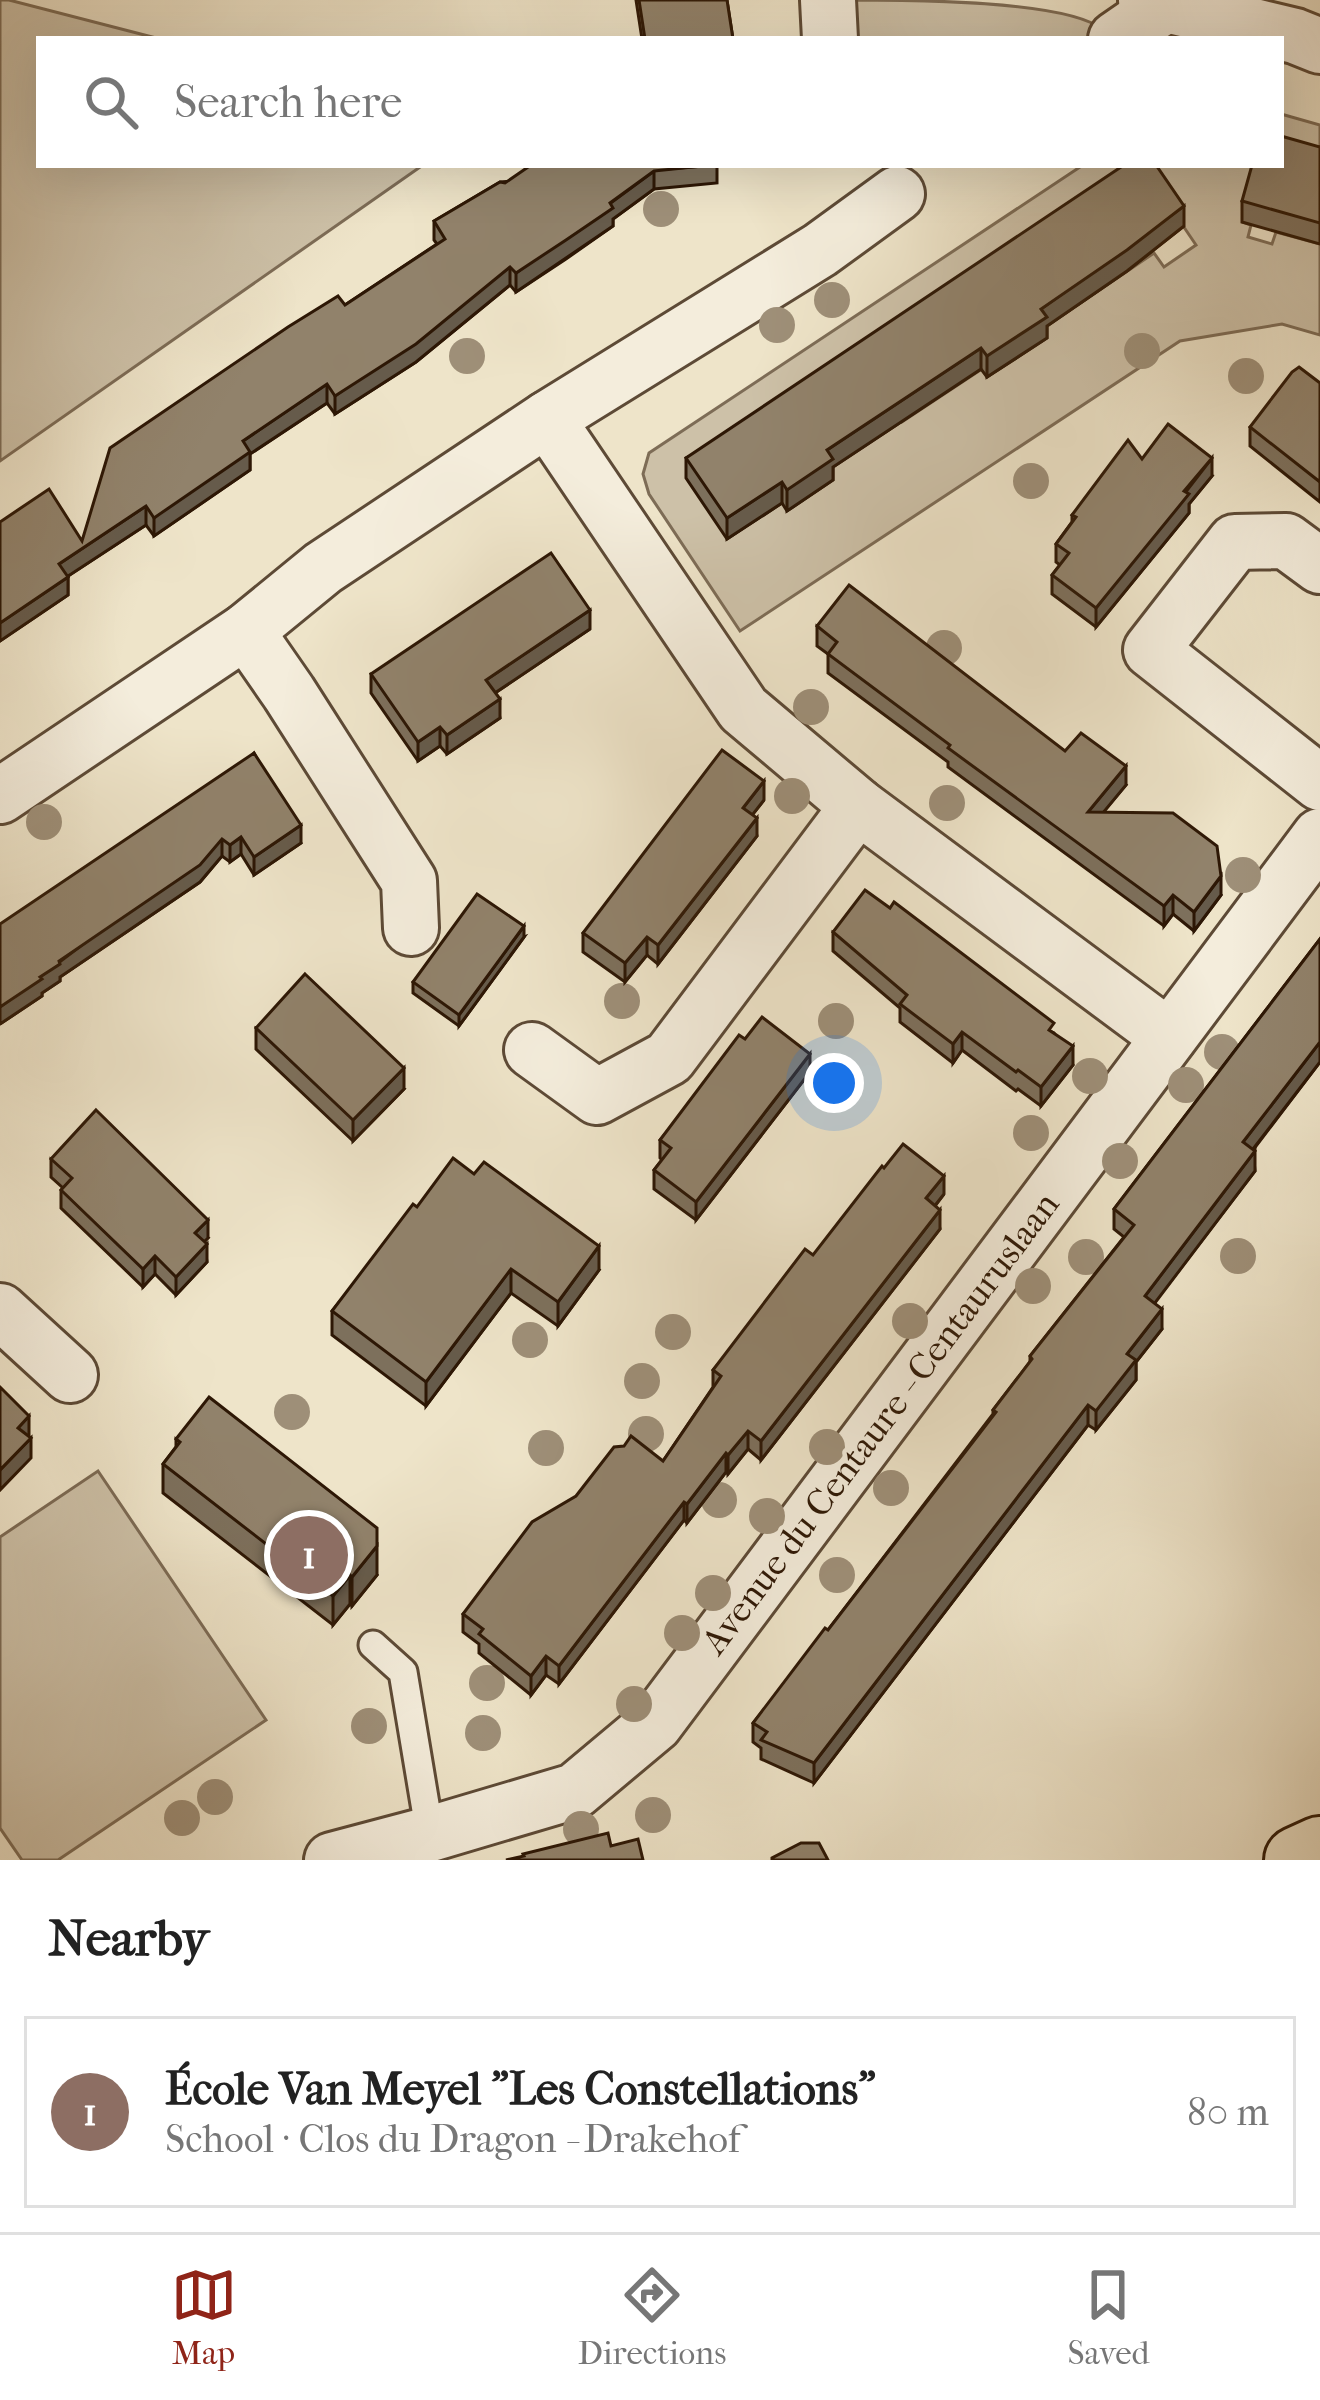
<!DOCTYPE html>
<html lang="en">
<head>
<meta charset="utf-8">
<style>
	:root { --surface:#fff; --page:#f2f2f2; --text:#222; --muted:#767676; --line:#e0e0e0; --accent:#8f2418 }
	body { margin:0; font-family:"IM FELL French Canon",serif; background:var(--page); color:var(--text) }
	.you { position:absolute; left:834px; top:1083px; width:42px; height:42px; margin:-30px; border:9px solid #fff; border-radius:50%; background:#1a73e8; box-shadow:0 0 0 18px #1a73e833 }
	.badge { display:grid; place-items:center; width:78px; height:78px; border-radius:50%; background:var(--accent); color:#fff; font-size:39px; font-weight:700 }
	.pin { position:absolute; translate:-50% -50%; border:6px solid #fff; box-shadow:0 3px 12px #0006 }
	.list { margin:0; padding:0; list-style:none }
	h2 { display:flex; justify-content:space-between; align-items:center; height:156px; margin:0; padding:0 48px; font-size:51px }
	h2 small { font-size:39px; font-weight:400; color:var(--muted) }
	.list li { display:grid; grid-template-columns:78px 1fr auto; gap:36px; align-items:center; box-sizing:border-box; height:192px; margin:0 24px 24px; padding:0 24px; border:3px solid var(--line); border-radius:0px }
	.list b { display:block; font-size:45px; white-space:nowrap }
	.list p { margin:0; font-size:39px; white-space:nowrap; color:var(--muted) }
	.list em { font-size:39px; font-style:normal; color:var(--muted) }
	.icon { flex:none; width:66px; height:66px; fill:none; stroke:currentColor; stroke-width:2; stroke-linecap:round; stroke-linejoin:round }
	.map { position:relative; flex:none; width:1320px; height:1860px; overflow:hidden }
	.search { position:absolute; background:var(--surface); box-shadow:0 12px 48px #0002; left:36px; right:36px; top:36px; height:132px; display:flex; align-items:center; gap:30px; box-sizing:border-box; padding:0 42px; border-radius:0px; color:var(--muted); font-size:45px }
	.sheet { height:372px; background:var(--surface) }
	nav { display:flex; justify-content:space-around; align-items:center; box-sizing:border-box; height:168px; border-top:3px solid var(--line); background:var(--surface); font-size:33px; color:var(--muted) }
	nav a { display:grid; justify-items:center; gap:6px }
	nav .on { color:var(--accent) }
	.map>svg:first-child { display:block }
	.green { fill:#cdc1a8; stroke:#7d6c56; stroke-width:3; fill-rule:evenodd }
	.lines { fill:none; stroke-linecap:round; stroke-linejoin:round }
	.lane-casing { stroke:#5d4a36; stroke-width:33 }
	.street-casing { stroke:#5d4a36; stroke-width:60 }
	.highway-casing { stroke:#2d1705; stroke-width:72 }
	.lane { stroke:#f4eddc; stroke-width:27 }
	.street { stroke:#f4eddc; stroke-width:54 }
	.highway { stroke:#eee4c9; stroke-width:66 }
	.tree { fill:#9e8f78 }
	.wall { fill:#7d705c; stroke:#2d1705; stroke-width:3 }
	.shaded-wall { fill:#665b4b; stroke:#2d1705; stroke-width:3 }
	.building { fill:#91826b; stroke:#2d1705; stroke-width:3 }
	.labels { text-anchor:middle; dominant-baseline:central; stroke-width:9; stroke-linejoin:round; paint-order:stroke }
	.street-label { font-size:36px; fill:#2d1705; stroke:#f4eddc }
</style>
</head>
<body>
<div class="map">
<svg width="1320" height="1860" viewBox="0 0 1320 1860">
	<rect width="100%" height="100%" fill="#eee4c9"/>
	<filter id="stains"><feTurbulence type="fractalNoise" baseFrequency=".00167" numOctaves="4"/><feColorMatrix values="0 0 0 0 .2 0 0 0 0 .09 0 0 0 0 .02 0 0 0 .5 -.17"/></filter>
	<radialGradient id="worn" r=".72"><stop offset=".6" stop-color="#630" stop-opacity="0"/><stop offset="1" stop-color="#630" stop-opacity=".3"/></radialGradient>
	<!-- green -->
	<g class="green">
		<polygon points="0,0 9,0 160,39 39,39 39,165 423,165 0,461"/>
		<path d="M 853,0 C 908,0 1069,0 1103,30 L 1089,39 L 853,39 Z"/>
		<polygon points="1281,114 1320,125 1320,168 1281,157"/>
		<path d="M 1083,165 L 1258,165 L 1243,222 L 1251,225 L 1248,237 L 1272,244 L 1276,232 L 1320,244 L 1320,335 L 1282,324 L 1180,341 L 740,631 L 649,494 L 643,474 L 649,453 ZM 1146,171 L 1196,245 L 1164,267 L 1154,253 L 1076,306 ZM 862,361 L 1009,361 L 987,377 L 982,369 L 902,422 Z"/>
		<polygon points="98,1471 266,1720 58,1860 22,1860 0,1828 0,1537"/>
	</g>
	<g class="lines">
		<!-- lane casing -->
		<g class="lane-casing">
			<polyline id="lane" points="373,1645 403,1672 430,1834"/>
		</g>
		<!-- street casing -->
		<g class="street-casing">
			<g id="street">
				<polyline points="828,0 830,39"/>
				<polyline points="1146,0 1295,36 1320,46"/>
				<polyline points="1116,39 1165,5"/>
				<polyline points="547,419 743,709 858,806 1169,1037"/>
				<polyline points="1320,566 1286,541 1235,542 1151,650 1320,783"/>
				<polyline points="246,631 289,693 409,881 411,928"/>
				<polyline points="0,796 246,631 323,568 547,419 820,250 897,194"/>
				<polyline points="532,1050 597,1097 669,1058 858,806"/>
				<polyline points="0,1311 70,1375"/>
				<polyline points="332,1860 430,1834 575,1791 655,1724 1320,836"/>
			</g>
		</g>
		<!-- highway casing -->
		<g class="highway-casing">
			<polyline id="highway" points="1298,1860 1320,1850"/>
		</g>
		<!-- lane -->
		<use href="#lane" class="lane"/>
		<!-- street -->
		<use href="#street" class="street"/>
		<!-- highway -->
		<use href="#highway" class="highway"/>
	</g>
	<!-- trees -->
	<g class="tree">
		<circle cx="661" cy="209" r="18"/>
		<circle cx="832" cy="300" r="18"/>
		<circle cx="777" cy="325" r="18"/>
		<circle cx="1142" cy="351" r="18"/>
		<circle cx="467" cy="356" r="18"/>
		<circle cx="1246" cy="376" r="18"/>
		<circle cx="1031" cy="481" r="18"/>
		<circle cx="944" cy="648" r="18"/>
		<circle cx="811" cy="707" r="18"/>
		<circle cx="792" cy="796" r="18"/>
		<circle cx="947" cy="803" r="18"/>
		<circle cx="44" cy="822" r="18"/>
		<circle cx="1243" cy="875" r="18"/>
		<circle cx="622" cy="1001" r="18"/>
		<circle cx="836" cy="1021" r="18"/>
		<circle cx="1222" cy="1052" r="18"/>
		<circle cx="1090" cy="1076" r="18"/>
		<circle cx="1186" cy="1085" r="18"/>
		<circle cx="1031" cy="1133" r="18"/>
		<circle cx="1120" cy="1161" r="18"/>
		<circle cx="1238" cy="1256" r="18"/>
		<circle cx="1086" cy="1257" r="18"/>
		<circle cx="1033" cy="1286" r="18"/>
		<circle cx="910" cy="1321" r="18"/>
		<circle cx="673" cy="1332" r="18"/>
		<circle cx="530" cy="1340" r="18"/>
		<circle cx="642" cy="1381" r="18"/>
		<circle cx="292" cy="1412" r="18"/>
		<circle cx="646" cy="1434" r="18"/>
		<circle cx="827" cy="1447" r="18"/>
		<circle cx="546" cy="1448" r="18"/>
		<circle cx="891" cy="1488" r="18"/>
		<circle cx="719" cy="1500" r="18"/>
		<circle cx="767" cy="1516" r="18"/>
		<circle cx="837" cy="1575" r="18"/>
		<circle cx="713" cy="1593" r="18"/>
		<circle cx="682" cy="1633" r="18"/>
		<circle cx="487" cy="1683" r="18"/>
		<circle cx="634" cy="1704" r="18"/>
		<circle cx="369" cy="1726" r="18"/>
		<circle cx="483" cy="1733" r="18"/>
		<circle cx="215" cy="1797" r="18"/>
		<circle cx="653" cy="1815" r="18"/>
		<circle cx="182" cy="1818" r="18"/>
		<circle cx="581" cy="1829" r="18"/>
	</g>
	<!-- wall -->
	<g class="wall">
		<polygon points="636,0 727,0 733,39 642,39"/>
		<polygon points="1320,147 1320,244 1242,222 1242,201"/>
		<polygon points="717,165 717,183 654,189 613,219 613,226 566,259 516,292 510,285 416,362 335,414 327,403 250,454 250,470 154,536 146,525 68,576 68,595 0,641 0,522 82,541 345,305 437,244 434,240 434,221 500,182"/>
		<polygon points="1184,226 1127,271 1047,326 1047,338 987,377 981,369 833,467 833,480 787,511 782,503 727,539 686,478 686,458"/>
		<polygon points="1320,383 1320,502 1250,446 1250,427"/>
		<polygon points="1142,459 1212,476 1189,504 1189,513 1096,627 1052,594 1052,575 1060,565 1056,562 1056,544 1072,522 1072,515"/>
		<polygon points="817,626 1065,751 1126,785 1103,812 1221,895 1194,931 1173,914 1164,926 948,767 948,762 828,673 828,654 817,646"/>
		<polygon points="590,629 495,693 500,718 447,754 440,746 418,761 371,693 371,674"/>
		<polygon points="254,753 301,843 254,875 241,854 230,862 222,856 200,882 60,977 60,981 42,993 42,996 0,1024"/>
		<polygon points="764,800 752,815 757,836 658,964 647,955 625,982 583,952 583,933"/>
		<polygon points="833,932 1054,1033 1073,1065 1041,1106 1018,1089 1016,1091 962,1050 953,1063 900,1022 900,1008 833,951"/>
		<polygon points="524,937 459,1026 413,993 413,982"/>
		<polygon points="1320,939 1320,1062 1253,1150 1255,1171 1154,1303 1162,1329 1136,1362 1136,1380 1096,1430 1088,1425 814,1783 761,1759 761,1748 753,1742 753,1723 828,1630 993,1414 993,1410 1030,1362 1030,1356 1124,1237 1114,1229 1114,1209"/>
		<polygon points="256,1028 404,1089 353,1141 256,1049"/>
		<polygon points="745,1039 810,1072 696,1220 654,1189 654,1170 662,1160 660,1158 660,1140"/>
		<polygon points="51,1159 208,1238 204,1242 207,1262 176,1295 155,1274 143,1287 61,1208 61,1190 63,1188 51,1177"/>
		<polygon points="944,1194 935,1206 940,1229 761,1460 748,1449 728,1474 726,1472 687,1523 684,1520 559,1684 546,1675 531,1695 479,1653 479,1644 463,1632 463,1614 663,1461 713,1387 713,1370 813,1255"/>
		<polygon points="417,1207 599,1270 558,1326 511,1293 426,1406 332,1335 332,1311"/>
		<polygon points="176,1439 377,1575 352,1606 350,1604 333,1625 163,1493 163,1464 176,1447"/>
	</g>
	<!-- shaded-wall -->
	<g class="shaded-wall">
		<polygon points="654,171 654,189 613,219 613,226 516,292 516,273"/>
		<polygon points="1184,206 1184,226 1127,271 1047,326 1047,338 987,377 987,356 1041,309"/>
		<polygon points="510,267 510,285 416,362 335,414 335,396"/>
		<polygon points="981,348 981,369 833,467 833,480 787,511 787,490 827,450"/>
		<polygon points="327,384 327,403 250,454 250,470 154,536 154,518 243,441"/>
		<polygon points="1212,458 1212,476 1189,504 1189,513 1096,627 1096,608"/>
		<polygon points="782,482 782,503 727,539 727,518"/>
		<polygon points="146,506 146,525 59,582 59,564"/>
		<polygon points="68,577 68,595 0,641 0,623"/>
		<polygon points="590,610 590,629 486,699 486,680"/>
		<polygon points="500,699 500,718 447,754 447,735"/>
		<polygon points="440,727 440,746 418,761 418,742"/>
		<polygon points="1126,766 1126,785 1088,831 1088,812"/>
		<polygon points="764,781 764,800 743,827 743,808"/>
		<polygon points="757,818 757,836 658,964 658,945"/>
		<polygon points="301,825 301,843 254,875 254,857"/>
		<polygon points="241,837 241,854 230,862 230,845"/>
		<polygon points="222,839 222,856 200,882 60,977 60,981 42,993 42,996 0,1024 0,1007"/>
		<polygon points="1221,876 1221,895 1194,931 1194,912"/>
		<polygon points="1173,895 1173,914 1164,926 1164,906"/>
		<polygon points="524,926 524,937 459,1026 459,1015"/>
		<polygon points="647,937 647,955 625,982 625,963"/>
		<polygon points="962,1032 962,1050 953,1063 953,1044"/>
		<polygon points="1320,1042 1320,1062 1243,1162 1243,1142"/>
		<polygon points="1073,1046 1073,1065 1041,1106 1041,1087"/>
		<polygon points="810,1054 810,1072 696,1220 696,1202"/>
		<polygon points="404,1068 404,1089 353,1141 353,1120"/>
		<polygon points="1255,1151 1255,1171 1145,1316 1145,1296"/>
		<polygon points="944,1176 944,1194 926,1217 926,1198"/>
		<polygon points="940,1210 940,1229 761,1460 761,1441"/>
		<polygon points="208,1220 208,1238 195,1251 195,1233"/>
		<polygon points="207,1244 207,1262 176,1295 176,1277"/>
		<polygon points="599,1246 599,1270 558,1326 558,1302"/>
		<polygon points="155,1256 155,1274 143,1287 143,1269"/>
		<polygon points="511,1269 511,1293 426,1406 426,1382"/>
		<polygon points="1162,1309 1162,1329 1136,1362 1136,1380 1096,1430 1096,1411 1127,1354"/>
		<polygon points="1088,1405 1088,1425 814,1783 814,1763"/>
		<polygon points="29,1416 29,1435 18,1447 18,1428"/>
		<polygon points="748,1431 748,1449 728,1474 728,1455"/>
		<polygon points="31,1438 31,1458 0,1490 0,1470"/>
		<polygon points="726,1453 726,1472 687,1523 687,1504"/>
		<polygon points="684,1502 684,1520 559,1684 559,1666"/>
		<polygon points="377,1546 377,1575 352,1606 352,1577"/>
		<polygon points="350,1575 350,1604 333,1625 333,1596"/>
		<polygon points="546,1656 546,1675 531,1695 531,1676"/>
	</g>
	<!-- building -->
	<g class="building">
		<polygon points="639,0 727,0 733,39 645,39"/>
		<polygon points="1281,136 1320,147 1320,223 1242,201 1252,165 1281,165"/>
		<polygon points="531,165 712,165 654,171 610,203 613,208 566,240 516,273 510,267 416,344 335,396 327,384 243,441 250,452 154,518 146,506 59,564 68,577 0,623 0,522 49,489 82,541 110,448 288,327 338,296 345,305 445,239 434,221 500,182 505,183"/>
		<polygon points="1124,165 1156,165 1184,206 1127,250 1041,309 1047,317 987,356 981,348 827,450 833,459 787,490 782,482 727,518 686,458"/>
		<polygon points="1299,367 1320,383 1320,482 1250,427 1292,372"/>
		<polygon points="1168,424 1212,458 1184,491 1189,494 1096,608 1052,575 1069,553 1056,544 1076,517 1072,515 1128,440 1142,459"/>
		<polygon points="551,553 590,610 486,680 500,699 447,735 440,727 418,742 371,674"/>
		<polygon points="849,585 1065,751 1081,733 1126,766 1088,812 1173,813 1217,846 1221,876 1194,912 1173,895 1164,906 948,748 950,745 828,654 837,642 817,626"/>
		<polygon points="722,750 764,781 743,808 757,818 658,945 647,937 625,963 583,933"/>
		<polygon points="254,753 301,825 254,857 241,837 230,845 222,839 200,865 59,961 60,964 40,977 42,979 0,1007 0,924"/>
		<polygon points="865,890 890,908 894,902 1054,1023 1049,1030 1073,1046 1041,1087 1018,1070 1016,1072 962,1032 953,1044 900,1004 907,995 833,932"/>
		<polygon points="477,894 524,926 459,1015 413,982"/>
		<polygon points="1320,939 1320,1042 1243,1142 1255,1151 1145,1296 1162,1309 1127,1354 1136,1360 1096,1411 1088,1405 814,1763 761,1740 767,1732 753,1723 825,1628 828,1630 996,1412 993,1410 1032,1359 1030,1356 1134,1225 1114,1209"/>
		<polygon points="305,974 404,1068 353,1120 256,1028"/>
		<polygon points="762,1017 810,1054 696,1202 654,1170 671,1148 660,1140 739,1035 745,1039"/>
		<polygon points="96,1110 208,1220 195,1233 207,1244 176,1277 155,1256 143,1269 61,1190 72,1178 51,1159"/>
		<polygon points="903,1144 944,1176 926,1198 940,1210 761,1441 748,1431 728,1455 726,1453 687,1504 684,1502 559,1666 546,1656 531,1676 479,1634 483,1629 463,1614 532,1522 576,1496 614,1447 624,1446 631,1436 663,1461 721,1376 713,1370 805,1249 813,1255 882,1166 884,1168"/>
		<polygon points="453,1158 474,1174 484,1162 599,1246 558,1302 511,1269 426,1382 332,1311 413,1204 417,1207"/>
		<polygon points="0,1387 29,1416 18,1428 31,1438 0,1470"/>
		<polygon points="209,1397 377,1528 377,1546 352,1577 350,1575 333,1596 163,1464 180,1442 176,1439"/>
		<polygon points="608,1833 611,1846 638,1839 643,1860 506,1860 524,1856 523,1854"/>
		<polygon points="801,1843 819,1843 828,1860 772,1860 772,1858"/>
	</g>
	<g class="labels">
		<!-- street labels -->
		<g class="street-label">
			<text transform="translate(880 1423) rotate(-53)">Avenue du Centaure - Centauruslaan</text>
		</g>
	</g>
	<rect width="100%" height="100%" filter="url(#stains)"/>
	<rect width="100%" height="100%" fill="url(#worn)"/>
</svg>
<div class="you"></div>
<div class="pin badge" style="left:309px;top:1555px;background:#8d6e63">1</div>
<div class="search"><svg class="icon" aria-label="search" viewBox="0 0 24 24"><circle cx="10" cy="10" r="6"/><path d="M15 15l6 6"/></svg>Search here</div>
</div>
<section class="sheet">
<h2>Nearby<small></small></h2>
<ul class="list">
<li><span class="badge" style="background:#8d6e63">1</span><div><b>École Van Meyel &quot;Les Constellations&quot;</b><p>School · Clos du Dragon - Drakehof</p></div><em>80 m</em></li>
</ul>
</section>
<nav>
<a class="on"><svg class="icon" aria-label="map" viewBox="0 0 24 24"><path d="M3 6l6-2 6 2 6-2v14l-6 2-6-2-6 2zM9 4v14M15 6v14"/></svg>Map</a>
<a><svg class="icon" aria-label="directions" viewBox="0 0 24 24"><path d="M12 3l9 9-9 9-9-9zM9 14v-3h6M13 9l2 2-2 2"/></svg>Directions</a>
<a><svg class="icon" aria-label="saved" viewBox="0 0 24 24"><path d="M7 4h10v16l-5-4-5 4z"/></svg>Saved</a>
</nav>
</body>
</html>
